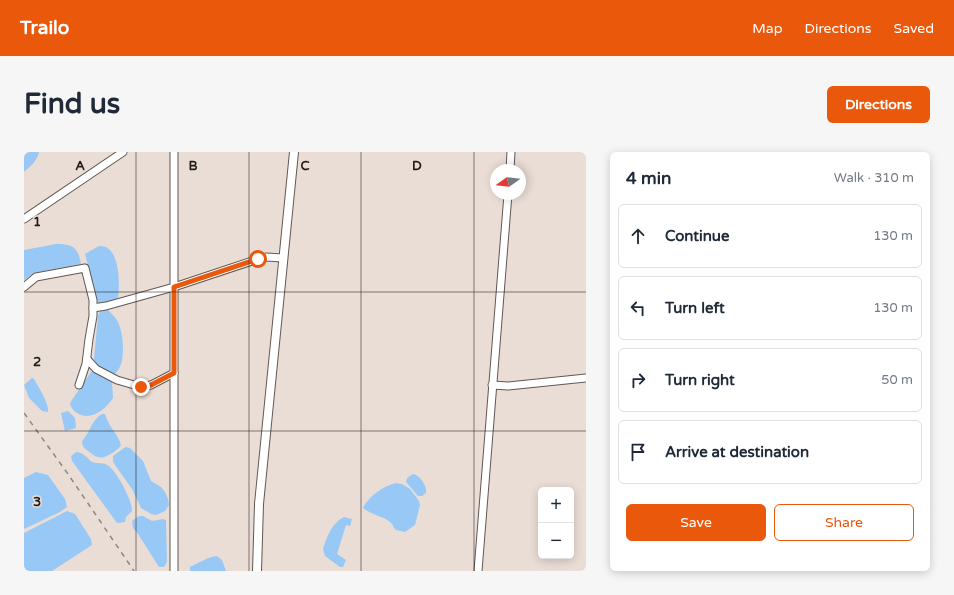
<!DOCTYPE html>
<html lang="en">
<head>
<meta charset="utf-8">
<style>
	:root { --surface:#fff; --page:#f6f6f7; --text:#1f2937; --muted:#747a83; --line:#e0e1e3; --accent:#ea580c }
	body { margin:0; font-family:"Varela Round",sans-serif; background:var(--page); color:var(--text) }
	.controls { position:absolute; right:12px; bottom:12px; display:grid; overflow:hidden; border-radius:6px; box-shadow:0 2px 10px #0003 }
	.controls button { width:36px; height:36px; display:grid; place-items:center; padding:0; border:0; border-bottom:1px solid var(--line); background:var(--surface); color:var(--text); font:20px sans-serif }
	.compass { position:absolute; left:466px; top:12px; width:36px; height:36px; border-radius:50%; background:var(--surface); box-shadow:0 2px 10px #0003; rotate:255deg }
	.stop { position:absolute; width:12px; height:12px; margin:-9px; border:3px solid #ea580c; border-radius:50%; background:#fff }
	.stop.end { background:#ea580c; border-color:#fff; box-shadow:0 1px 4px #0008 }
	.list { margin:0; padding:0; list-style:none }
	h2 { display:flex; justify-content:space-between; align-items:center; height:52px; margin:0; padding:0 16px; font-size:17px }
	h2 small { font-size:13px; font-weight:400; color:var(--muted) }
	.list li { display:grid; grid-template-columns:26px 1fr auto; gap:12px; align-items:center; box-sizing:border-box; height:64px; margin:0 8px 8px; padding:0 8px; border:1px solid var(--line); border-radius:6px }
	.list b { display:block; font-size:15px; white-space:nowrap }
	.list em { font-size:13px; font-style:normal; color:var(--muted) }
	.actions { display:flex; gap:8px; padding:12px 16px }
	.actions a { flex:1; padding:9px 0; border:1px solid var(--accent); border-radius:6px; text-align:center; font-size:14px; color:var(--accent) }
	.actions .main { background:var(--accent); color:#fff }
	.icon { flex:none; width:22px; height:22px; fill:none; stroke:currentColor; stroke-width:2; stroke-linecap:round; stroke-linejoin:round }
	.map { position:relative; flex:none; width:562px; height:419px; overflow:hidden; border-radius:6px }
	header { display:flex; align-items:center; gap:24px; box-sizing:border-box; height:56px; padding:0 20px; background:var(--accent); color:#fff }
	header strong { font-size:19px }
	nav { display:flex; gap:22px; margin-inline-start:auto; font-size:14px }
	.intro { display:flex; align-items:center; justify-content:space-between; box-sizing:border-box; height:96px; padding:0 24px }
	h1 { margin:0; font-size:28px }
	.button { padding:10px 18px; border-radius:6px; background:var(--accent); color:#fff; font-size:14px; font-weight:700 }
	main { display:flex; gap:24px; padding:0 24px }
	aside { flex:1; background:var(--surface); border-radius:6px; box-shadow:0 2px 10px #0003 }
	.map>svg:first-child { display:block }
	.water { fill:#98c8f6 }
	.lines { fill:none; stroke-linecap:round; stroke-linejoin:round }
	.minor-casing { stroke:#625751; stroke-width:9 }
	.major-casing { stroke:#625751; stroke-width:10 }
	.minor { stroke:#fff; stroke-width:7 }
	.major { stroke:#fff; stroke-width:8 }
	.rail { stroke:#8f8681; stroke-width:1.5; stroke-dasharray:5 5; stroke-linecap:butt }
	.route { stroke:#ea580c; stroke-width:5 }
	.grid { fill:none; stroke:#221d1b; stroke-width:1; stroke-opacity:0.55 }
	.grid-label { font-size:13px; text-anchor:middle; font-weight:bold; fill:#221d1b; stroke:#eaddd6; stroke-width:3; stroke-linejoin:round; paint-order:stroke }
</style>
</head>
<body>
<header>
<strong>Trailo</strong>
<nav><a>Map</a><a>Directions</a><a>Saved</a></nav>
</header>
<div class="intro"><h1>Find us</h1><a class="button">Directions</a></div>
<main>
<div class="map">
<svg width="562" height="419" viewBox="0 0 562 419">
	<rect width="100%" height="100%" fill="#eaddd6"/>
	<!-- water -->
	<g class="water">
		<path d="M 0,0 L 15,0 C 13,9 7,14 0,20 Z"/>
		<path d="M 32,92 C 49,92 54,95 57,112 L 10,121 L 0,128 L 0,98 Z"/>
		<path d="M 75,94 C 96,92 96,132 94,146 L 93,148 L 76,152 L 74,151 L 61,102 Z"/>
		<path d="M 84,158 C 88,162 92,166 94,170 C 100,183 103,216 89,223 C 81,219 73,217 70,207 L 74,164 L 76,159 Z"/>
		<path d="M 70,219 L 88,230 L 89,246 C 82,257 66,270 53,261 C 49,258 47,256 46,251 L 67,220 Z"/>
		<path d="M 8,226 L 10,227 C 14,234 26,253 24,260 L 18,259 L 5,246 L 0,233 Z"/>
		<polygon points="44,259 51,266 52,276 41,279 37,261"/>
		<path d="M 78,262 L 81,262 C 84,274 94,282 97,293 C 95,297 93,297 90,300 C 79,307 75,308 64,299 C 60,296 58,294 58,289 C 66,281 67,268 78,262 Z"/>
		<polygon points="102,295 106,296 119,309 127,329 137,335 141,340 144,347 145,353 141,359 132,363 127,362 117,356 108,337 91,313 89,309 89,304 100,296"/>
		<path d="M 52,300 C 59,300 63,306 68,310 C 73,312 79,310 83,313 C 92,317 109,350 108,359 L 102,365 L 101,370 L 93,371 L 48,309 L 47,304 Z"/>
		<polygon points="12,320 24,323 41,347 43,355 36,360 0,377 0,326"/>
		<path d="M 389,322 C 397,324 403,334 402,341 L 398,344 L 394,344 L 382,330 L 383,326 Z"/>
		<path d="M 372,331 L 378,332 L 386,337 L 395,349 L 396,353 L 391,373 L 381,380 L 372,378 C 370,376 369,374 368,372 C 361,364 347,363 339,356 C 345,344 359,334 372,331 Z"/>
		<polygon points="43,359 51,362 67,387 68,393 28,419 0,419 0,381"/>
		<polygon points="115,364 119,364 128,369 139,367 142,368 143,410 140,415 135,415 114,382 109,376 108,369"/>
		<path d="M 320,365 L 328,367 L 326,374 L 322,373 L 313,402 L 322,408 L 319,415 L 316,415 L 301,404 L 299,397 C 303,384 308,371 320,365 Z"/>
		<path d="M 193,404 L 198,408 L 202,419 L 166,419 L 166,415 C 174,411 184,405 193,404 Z"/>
	</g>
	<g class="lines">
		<!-- minor casing -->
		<g class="minor-casing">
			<g id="minor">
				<polyline points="150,0 150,419"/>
				<polyline points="486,18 487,0"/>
				<polyline points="0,67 99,0"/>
				<polyline points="0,135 12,125 61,116 69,148 69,164 65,187 62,212 55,233"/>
				<polyline points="69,156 82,154 150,135 234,107 242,105 259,106"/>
				<polyline points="63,207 72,217 93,228 117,235 127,233 150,221"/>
				<polyline points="468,233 484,234 562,226"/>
				<polyline points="454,419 484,42"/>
			</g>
		</g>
		<!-- major casing -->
		<g class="major-casing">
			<polyline id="major" points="233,419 235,352 270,0"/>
		</g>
		<!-- minor -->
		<use href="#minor" class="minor"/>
		<!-- major -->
		<use href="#major" class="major"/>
		<!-- rail -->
		<polyline class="rail" points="0,261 44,322 110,419"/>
	</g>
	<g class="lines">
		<!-- route -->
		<polyline class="route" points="117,235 127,233 150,221 150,135 234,107"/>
	</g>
	<!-- grid -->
	<path class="grid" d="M 112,0 L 112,419M 225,0 L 225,419M 337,0 L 337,419M 450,0 L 450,419M 0,140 L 562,140M 0,279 L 562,279"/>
	<g class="grid-label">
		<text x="56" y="18">A</text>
		<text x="169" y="18">B</text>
		<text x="281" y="18">C</text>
		<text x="393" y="18">D</text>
		<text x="13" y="74">1</text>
		<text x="13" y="214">2</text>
		<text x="13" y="354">3</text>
	</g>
</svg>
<div class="controls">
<button>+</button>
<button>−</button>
</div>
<svg class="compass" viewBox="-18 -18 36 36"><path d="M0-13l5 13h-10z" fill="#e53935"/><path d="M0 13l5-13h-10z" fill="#747a83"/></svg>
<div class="stop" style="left:234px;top:107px"></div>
<div class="stop end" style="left:117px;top:235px"></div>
</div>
<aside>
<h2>4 min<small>Walk · 310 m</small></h2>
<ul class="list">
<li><svg class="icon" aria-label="ahead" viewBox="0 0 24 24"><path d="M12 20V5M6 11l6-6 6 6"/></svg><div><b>Continue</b></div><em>130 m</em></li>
<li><svg class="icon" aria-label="left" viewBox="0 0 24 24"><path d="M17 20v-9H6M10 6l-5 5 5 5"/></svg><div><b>Turn left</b></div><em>130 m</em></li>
<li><svg class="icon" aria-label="right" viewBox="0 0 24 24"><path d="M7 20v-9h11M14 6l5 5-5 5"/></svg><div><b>Turn right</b></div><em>50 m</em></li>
<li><svg class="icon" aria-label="arrive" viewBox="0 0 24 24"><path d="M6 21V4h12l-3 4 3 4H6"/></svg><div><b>Arrive at destination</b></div></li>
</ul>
<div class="actions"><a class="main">Save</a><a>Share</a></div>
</aside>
</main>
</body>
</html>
